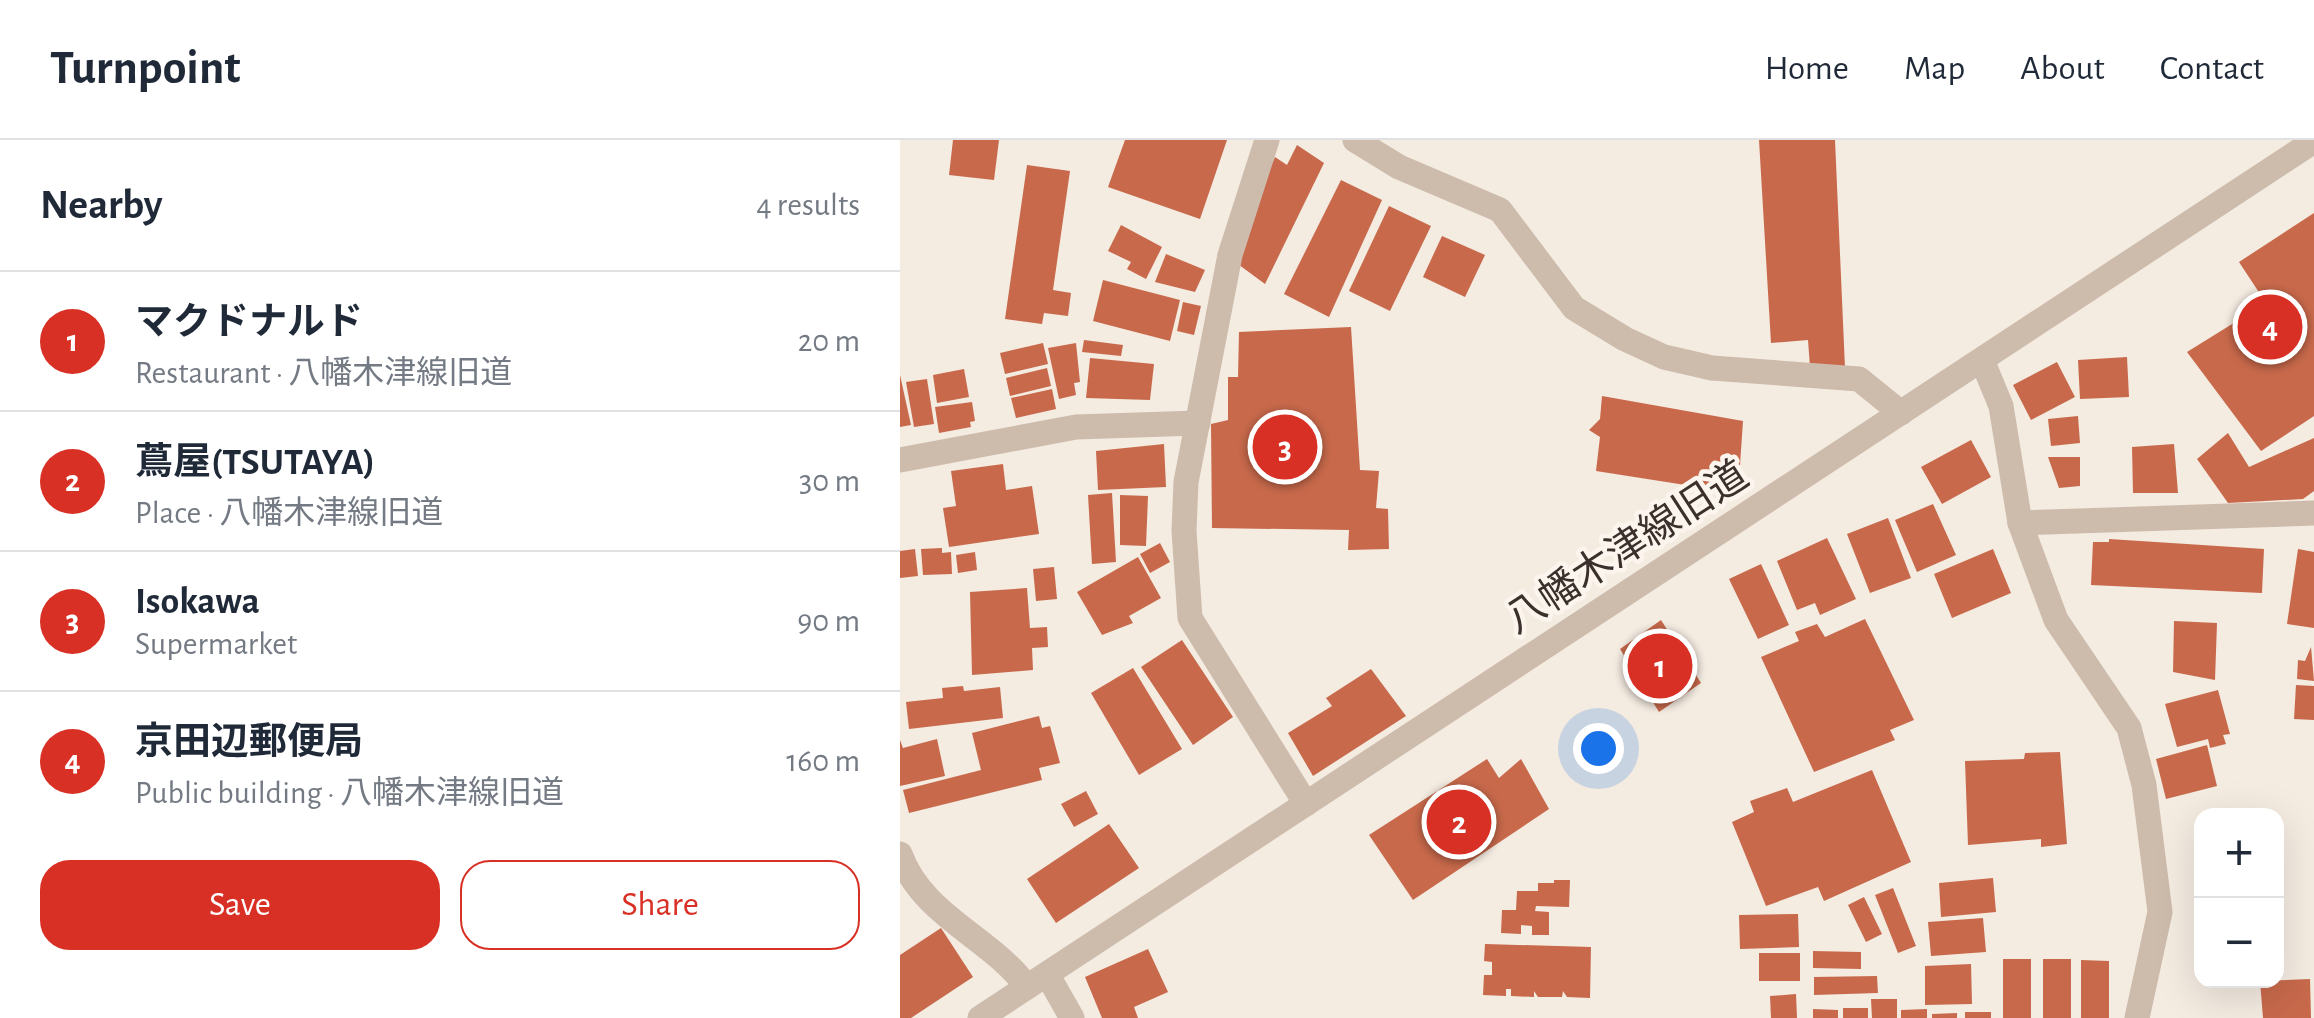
<!DOCTYPE html>
<html lang="en">
<head>
<meta charset="utf-8">
<style>
	:root { --surface:#fff; --page:#f6f6f7; --text:#1f2937; --muted:#747a83; --line:#e0e1e3; --accent:#d93025 }
	body { margin:0; font-family:"Alegreya Sans","Noto Sans JP",sans-serif; background:var(--page); color:var(--text) }
	.controls { position:absolute; right:30px; bottom:30px; display:grid; overflow:hidden; border-radius:20px; box-shadow:0 10px 40px #0002 }
	.controls button { width:90px; height:90px; display:grid; place-items:center; padding:0; border:0; border-bottom:2px solid var(--line); background:var(--surface); color:var(--text); font:50px sans-serif }
	.you { position:absolute; left:698px; top:608px; width:35px; height:35px; margin:-25px; border:8px solid #fff; border-radius:50%; background:#1a73e8; box-shadow:0 0 0 15px #1a73e833 }
	.badge { display:grid; place-items:center; width:65px; height:65px; border-radius:50%; background:var(--accent); color:#fff; font-size:32px; font-weight:700 }
	.pin { position:absolute; translate:-50% -50%; border:5px solid #fff; box-shadow:0 2px 10px #0006 }
	.list { margin:0; padding:0; list-style:none }
	h2 { display:flex; justify-content:space-between; align-items:center; height:130px; margin:0; padding:0 40px; font-size:42px }
	h2 small { font-size:32px; font-weight:400; color:var(--muted) }
	.list li { display:grid; grid-template-columns:65px 1fr auto; gap:30px; align-items:center; box-sizing:border-box; height:140px; padding:0 40px; border-top:2px solid var(--line) }
	.list b { display:block; font-size:38px; white-space:nowrap }
	.list p { margin:0; font-size:32px; white-space:nowrap; color:var(--muted) }
	.list em { font-size:32px; font-style:normal; color:var(--muted) }
	.actions { display:flex; gap:20px; padding:30px 40px }
	.actions a { flex:1; padding:22px 0; border:2px solid var(--accent); border-radius:30px; text-align:center; font-size:35px; color:var(--accent) }
	.actions .main { background:var(--accent); color:#fff }
	.map { position:relative; flex:none; width:1414px; height:878px; overflow:hidden }
	header { display:flex; align-items:center; gap:60px; box-sizing:border-box; height:140px; padding:0 50px; background:var(--surface); border-bottom:2px solid var(--line) }
	header strong { font-size:48px }
	nav { display:flex; gap:55px; margin-inline-start:auto; font-size:35px }
	main { display:flex }
	aside { flex:1; background:var(--surface) }
	.map>svg:first-child { display:block }
	.building { fill:#c8694b }
	.lines { fill:none; stroke-linecap:round; stroke-linejoin:round }
	.minor { stroke:#cdbbac; stroke-width:25 }
	.labels { text-anchor:middle; dominant-baseline:central; stroke-width:9; stroke-linejoin:round; paint-order:stroke }
	.street-label { font-size:40px; fill:#3b302b; stroke:#fbf5ee }
</style>
</head>
<body>
<header>
<strong>Turnpoint</strong>
<nav><a>Home</a><a>Map</a><a>About</a><a>Contact</a></nav>
</header>
<main>
<aside>
<h2>Nearby<small>4 results</small></h2>
<ul class="list">
<li><span class="badge">1</span><div><b>マクドナルド</b><p>Restaurant · 八幡木津線旧道</p></div><em>20 m</em></li>
<li><span class="badge">2</span><div><b>蔦屋(TSUTAYA)</b><p>Place · 八幡木津線旧道</p></div><em>30 m</em></li>
<li><span class="badge">3</span><div><b>Isokawa</b><p>Supermarket</p></div><em>90 m</em></li>
<li><span class="badge">4</span><div><b>京田辺郵便局</b><p>Public building · 八幡木津線旧道</p></div><em>160 m</em></li>
</ul>
<div class="actions"><a class="main">Save</a><a>Share</a></div>
</aside>
<div class="map">
<svg width="1414" height="878" viewBox="0 0 1414 878">
	<rect width="100%" height="100%" fill="#f4ebe1"/>
	<!-- building -->
	<g class="building">
		<polygon points="53,0 99,0 94,40 49,35"/>
		<polygon points="225,0 327,0 300,79 208,47"/>
		<polygon points="859,0 935,0 945,228 910,227 908,200 871,203"/>
		<polygon points="397,5 424,23 365,144 331,119 375,17 387,25"/>
		<polygon points="127,25 170,31 153,150 171,153 168,176 144,173 142,184 105,179"/>
		<polygon points="441,40 482,60 429,177 384,154"/>
		<polygon points="489,66 531,86 490,171 449,151"/>
		<polygon points="1414,73 1414,276 1361,311 1287,212 1366,163 1339,122"/>
		<polygon points="221,85 262,107 246,139 227,129 231,122 208,111"/>
		<polygon points="542,96 585,115 565,157 523,137"/>
		<polygon points="266,114 305,130 295,152 255,142"/>
		<polygon points="203,140 280,160 270,201 193,181"/>
		<polygon points="283,162 301,166 294,195 277,191"/>
		<polygon points="451,187 460,330 479,331 476,368 488,369 489,409 448,410 449,390 312,388 311,284 328,280 328,237 338,237 339,192"/>
		<polygon points="184,200 223,205 221,216 182,212"/>
		<polygon points="143,203 148,224 105,234 100,213"/>
		<polygon points="176,203 180,242 174,243 176,255 159,259 148,208"/>
		<polygon points="1227,217 1229,257 1180,259 1178,220"/>
		<polygon points="190,218 254,224 250,260 186,258"/>
		<polygon points="1157,222 1175,257 1131,280 1113,245"/>
		<polygon points="147,228 151,246 110,256 106,238"/>
		<polygon points="64,229 69,257 37,263 33,235"/>
		<polygon points="0,235 11,285 0,287"/>
		<polygon points="27,239 34,284 14,287 6,242"/>
		<polygon points="152,249 156,269 116,278 111,258"/>
		<polygon points="702,256 843,281 840,325 815,324 811,349 696,331 700,297 689,290 700,279"/>
		<polygon points="72,262 75,281 70,282 71,287 39,293 35,267"/>
		<polygon points="1178,276 1180,303 1151,306 1148,279"/>
		<polygon points="1328,293 1349,327 1414,298 1414,351 1403,359 1328,363 1297,319"/>
		<polygon points="1071,300 1091,337 1042,364 1021,327"/>
		<polygon points="264,304 266,347 198,350 196,311"/>
		<polygon points="1274,304 1278,353 1233,353 1232,307"/>
		<polygon points="1148,317 1180,317 1180,346 1159,348"/>
		<polygon points="103,324 106,350 132,346 139,394 49,407 43,368 56,366 51,331"/>
		<polygon points="212,353 216,422 192,424 188,355"/>
		<polygon points="220,355 248,356 246,406 220,405"/>
		<polygon points="1033,364 1056,415 1017,432 995,380"/>
		<polygon points="988,378 1011,438 970,453 947,394"/>
		<polygon points="927,398 956,459 920,475 915,463 897,470 877,421"/>
		<polygon points="1209,399 1364,409 1362,453 1191,445 1193,402 1209,402"/>
		<polygon points="260,403 270,422 250,433 240,414"/>
		<polygon points="42,408 42,413 51,412 52,434 23,435 21,409"/>
		<polygon points="15,409 18,436 0,438 0,411"/>
		<polygon points="1093,409 1111,453 1052,478 1034,434"/>
		<polygon points="1398,409 1414,412 1414,488 1387,484"/>
		<polygon points="75,412 77,430 58,433 56,415"/>
		<polygon points="238,417 261,458 229,476 233,483 202,495 177,452"/>
		<polygon points="861,424 889,485 858,499 829,439"/>
		<polygon points="154,427 157,459 136,461 133,429"/>
		<polygon points="127,448 130,488 147,487 148,507 132,508 133,530 72,535 70,452"/>
		<polygon points="965,479 1014,580 990,590 995,600 914,632 861,517 899,501 895,492 917,484 925,497"/>
		<polygon points="761,480 801,543 759,572 720,509"/>
		<polygon points="1274,481 1317,483 1315,540 1273,532"/>
		<polygon points="282,500 333,577 293,605 241,527"/>
		<polygon points="1411,507 1414,541 1397,539 1398,520 1405,521"/>
		<polygon points="233,528 282,609 239,635 191,553"/>
		<polygon points="471,529 506,576 413,636 388,593 432,566 426,558"/>
		<polygon points="1396,545 1414,546 1414,580 1394,579"/>
		<polygon points="63,546 64,551 100,547 103,578 9,589 6,562 43,558 42,548"/>
		<polygon points="1318,550 1330,594 1323,595 1326,604 1310,608 1308,599 1277,607 1265,564"/>
		<polygon points="139,576 142,588 150,586 160,623 139,628 142,640 9,673 3,650 81,630 72,593"/>
		<polygon points="37,599 45,636 0,646 0,600 3,608"/>
		<polygon points="1307,605 1317,646 1266,659 1256,619"/>
		<polygon points="1160,612 1167,704 1141,707 1141,699 1068,705 1065,621 1124,619 1125,613"/>
		<polygon points="587,619 599,638 621,619 649,669 513,760 469,695"/>
		<polygon points="972,630 1011,722 924,761 918,747 866,766 832,682 854,672 850,661 887,648 893,662"/>
		<polygon points="186,651 198,674 174,687 161,664"/>
		<polygon points="209,684 239,728 156,783 127,739"/>
		<polygon points="1093,738 1096,772 1041,777 1039,743"/>
		<polygon points="654,740 670,740 669,767 636,766 635,771 649,772 649,795 632,795 632,786 621,785 621,794 601,793 602,770 616,770 617,751 638,751 638,743 654,743"/>
		<polygon points="993,748 1016,806 998,813 975,755"/>
		<polygon points="964,757 982,794 966,802 948,765"/>
		<polygon points="898,774 899,807 840,809 839,775"/>
		<polygon points="1083,778 1086,812 1031,816 1028,782"/>
		<polygon points="41,788 73,837 11,878 0,878 0,815"/>
		<polygon points="585,804 691,807 690,858 667,857 663,851 662,857 638,857 634,851 634,857 611,856 611,849 606,849 606,856 583,855 584,835 592,835 592,822 584,821"/>
		<polygon points="248,809 268,852 234,867 238,878 202,878 185,837"/>
		<polygon points="913,811 961,812 961,829 913,828"/>
		<rect x="859" y="813" width="41" height="28"/>
		<rect x="1103" y="819" width="28" height="59"/>
		<rect x="1143" y="819" width="28" height="59"/>
		<polygon points="1181,820 1209,821 1209,878 1181,878"/>
		<polygon points="1071,824 1072,864 1025,865 1025,826"/>
		<polygon points="977,836 978,853 914,855 914,837"/>
		<polygon points="1410,839 1411,878 1363,878 1360,841"/>
		<polygon points="896,854 897,878 871,878 870,856"/>
		<polygon points="971,859 997,859 997,878 972,878"/>
		<rect x="943" y="868" width="25" height="10"/>
		<polygon points="913,869 938,870 938,878 913,878"/>
		<polygon points="1027,869 1027,878 1001,878 1001,870"/>
		<rect x="1065" y="872" width="26" height="6"/>
		<polygon points="1057,873 1057,878 1032,878 1032,874"/>
	</g>
	<g class="lines">
		<!-- minor -->
		<g class="minor">
			<polyline points="367,0 330,115 286,342 284,391 290,478 406,664"/>
			<polyline points="455,0 499,27 600,70 674,168 725,199 764,217 812,228 959,239 1001,273"/>
			<polyline points="1082,220 1101,266 1120,383 1156,480 1229,588 1244,645 1260,772 1237,878"/>
			<polyline points="0,320 176,287 298,283"/>
			<polyline points="1120,383 1414,373"/>
			<path d="M 0,714 C 22,776 92,798 127,847"/>
			<polyline points="147,834 172,878"/>
			<polyline points="80,878 1414,1"/>
		</g>
	</g>
	<g class="labels">
		<!-- street labels -->
		<g class="street-label">
			<text transform="translate(727 408) rotate(-33)">八幡木津線旧道</text>
		</g>
	</g>
</svg>
<div class="controls">
<button>+</button>
<button>−</button>
</div>
<div class="you"></div>
<div class="pin badge" style="left:760px;top:526px">1</div>
<div class="pin badge" style="left:559px;top:682px">2</div>
<div class="pin badge" style="left:385px;top:307px">3</div>
<div class="pin badge" style="left:1370px;top:187px">4</div>
</div>
</main>
</body>
</html>
